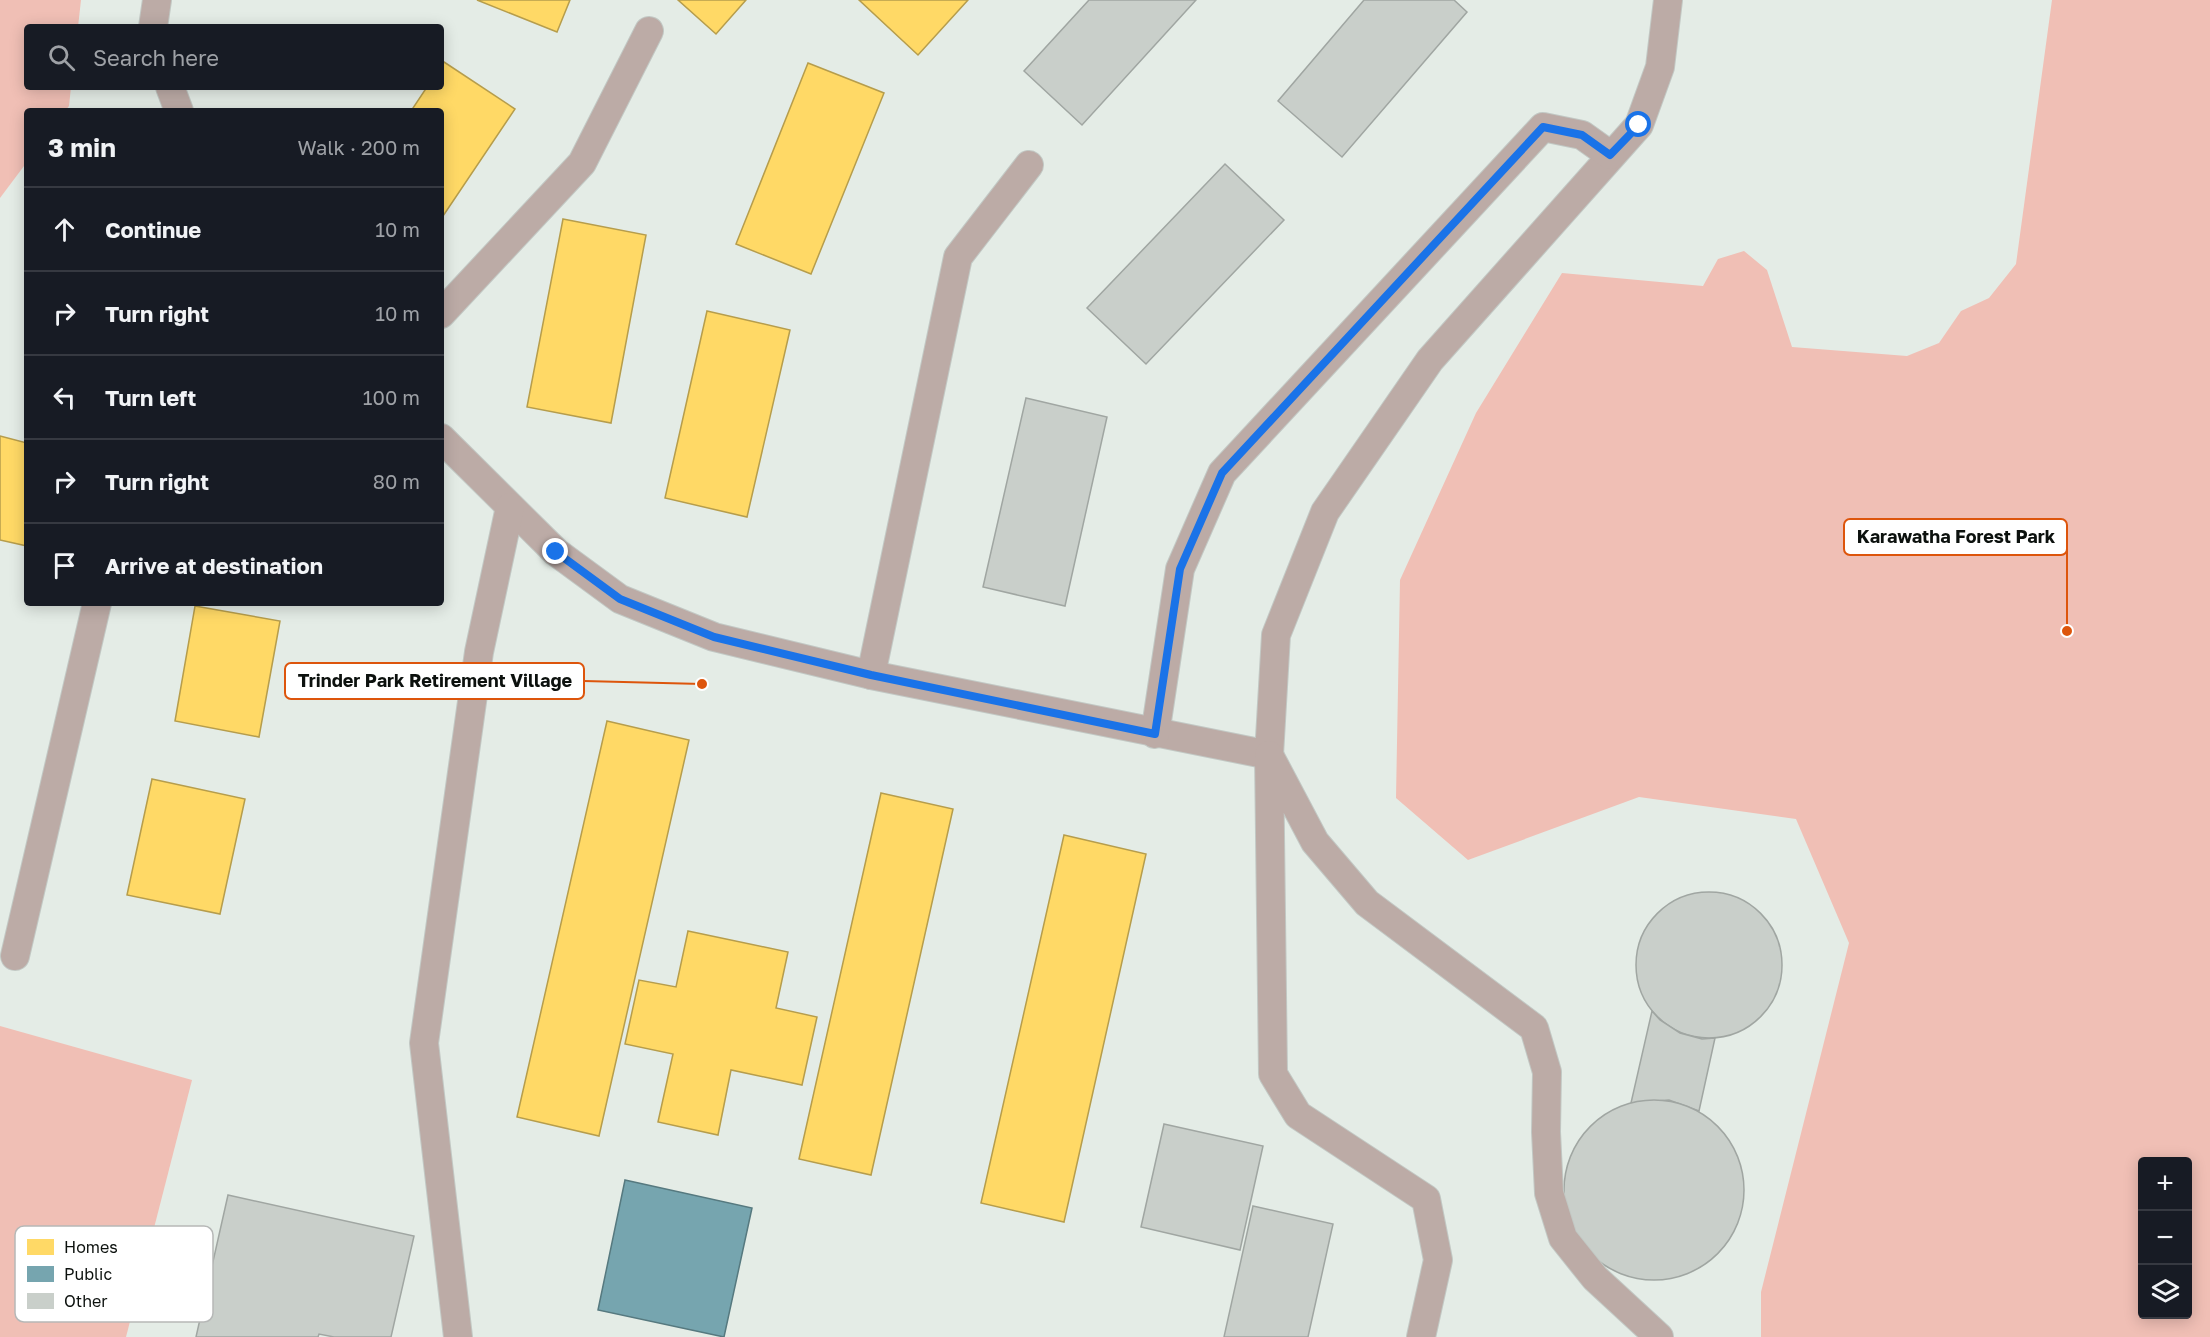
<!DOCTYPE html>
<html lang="en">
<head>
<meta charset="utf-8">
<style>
	:root { --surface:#171b24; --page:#20242c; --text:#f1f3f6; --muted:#9ea1a6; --line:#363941 }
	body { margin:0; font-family:"Golos Text",sans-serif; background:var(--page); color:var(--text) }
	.controls { position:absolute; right:18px; bottom:18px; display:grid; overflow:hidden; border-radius:6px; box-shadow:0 3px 15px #0003 }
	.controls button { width:54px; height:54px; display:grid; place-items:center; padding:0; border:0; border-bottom:2px solid var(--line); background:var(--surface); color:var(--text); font:30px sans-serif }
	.stop { position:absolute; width:18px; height:18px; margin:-14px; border:4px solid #1a73e8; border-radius:50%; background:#fff }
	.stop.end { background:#1a73e8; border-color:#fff; box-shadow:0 2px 6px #0008 }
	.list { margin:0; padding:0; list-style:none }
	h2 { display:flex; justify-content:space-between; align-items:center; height:78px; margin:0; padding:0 24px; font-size:26px }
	h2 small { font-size:20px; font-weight:400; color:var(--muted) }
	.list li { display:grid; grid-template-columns:39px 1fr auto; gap:18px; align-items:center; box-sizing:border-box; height:84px; padding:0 24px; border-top:2px solid var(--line) }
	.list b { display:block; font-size:22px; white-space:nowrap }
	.list em { font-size:20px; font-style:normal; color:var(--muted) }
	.icon { flex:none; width:33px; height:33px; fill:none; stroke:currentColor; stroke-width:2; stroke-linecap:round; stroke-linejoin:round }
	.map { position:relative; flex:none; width:2210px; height:1337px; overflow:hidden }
	.search { position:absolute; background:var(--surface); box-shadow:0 3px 15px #0003; left:24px; top:24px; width:420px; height:66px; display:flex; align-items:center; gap:15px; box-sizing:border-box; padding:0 21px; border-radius:6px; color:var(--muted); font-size:22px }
	.panel { position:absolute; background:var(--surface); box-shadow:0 3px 15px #0003; left:24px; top:108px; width:420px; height:498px; border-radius:6px }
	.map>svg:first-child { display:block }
	.green { fill:#f0bfb5; fill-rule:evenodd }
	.homes { fill:#ffd966; stroke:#b69d4c; stroke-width:1.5 }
	.public { fill:#76a5af; stroke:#56797f; stroke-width:1.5 }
	.building { fill:#c9cfca; stroke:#a0a6a2; stroke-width:1.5 }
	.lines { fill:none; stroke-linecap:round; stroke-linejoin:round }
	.service-casing { stroke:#c2c8c4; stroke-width:30 }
	.service { stroke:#bcaba6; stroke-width:28 }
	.route { stroke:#1a73e8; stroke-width:8 }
	.key { fill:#fff; stroke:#b6b8b7; stroke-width:1.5 }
	.key-label { font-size:16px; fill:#0c110e }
	.leader { fill:none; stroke:#dd550c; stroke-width:2 }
	.callout-dot { fill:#dd550c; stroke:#fff; stroke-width:2 }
	.callout { fill:#fff; stroke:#dd550c; stroke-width:2 }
	.callout-label { font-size:18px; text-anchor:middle; font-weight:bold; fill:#0c110e }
</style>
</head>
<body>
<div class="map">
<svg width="2210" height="1337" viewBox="0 0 2210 1337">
	<rect width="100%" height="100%" fill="#e4ece6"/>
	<!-- green -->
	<g class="green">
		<polygon points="0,0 81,0 78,27 27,27 27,87 71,87 69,106 65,111 27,111 27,162 0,198"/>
		<path d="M 2052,0 L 2210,0 L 2210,1337 L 1761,1337 L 1761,1292 L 1849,943 L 1796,819 L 1639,797 L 1468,860 L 1396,798 L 1400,580 L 1476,413 L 1562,273 L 1703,286 L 1718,259 L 1744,251 L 1767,270 L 1792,347 L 1907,356 L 1939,343 L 1961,311 L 1989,298 L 2016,264 ZM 2142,1162 L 2188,1162 L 2188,1314 L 2142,1314 Z"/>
		<polygon points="0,1026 192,1080 126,1337 0,1337"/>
	</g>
	<!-- homes -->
	<g class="homes">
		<polygon points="477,0 570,0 557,32"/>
		<polygon points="678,0 746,0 716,34"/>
		<polygon points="859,0 968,0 918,55"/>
		<polygon points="444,62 515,109 441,219 441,111 411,111 427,87 441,87 441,67"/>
		<polygon points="808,63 884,93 811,274 736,244"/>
		<polygon points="563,219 646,235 611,423 527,407"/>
		<polygon points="707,311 790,330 747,517 665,498"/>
		<polygon points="0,436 27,443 27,546 0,540"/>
		<polygon points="195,606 280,621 259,737 175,721"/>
		<polygon points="607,721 689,740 599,1136 517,1117"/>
		<polygon points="152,779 245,799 220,914 127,895"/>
		<polygon points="881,793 953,809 871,1175 799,1159"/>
		<polygon points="1064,835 1146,854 1064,1222 981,1203"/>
		<polygon points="688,931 788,952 776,1008 817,1017 802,1085 731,1070 718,1135 658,1122 673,1054 625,1044 639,980 676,987"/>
	</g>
	<!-- public -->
	<polygon class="public" points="625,1180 752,1208 724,1337 598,1310"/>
	<!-- building -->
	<g class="building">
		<polygon points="1089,0 1196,0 1082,125 1024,71"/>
		<polygon points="1364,0 1454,0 1467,12 1342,157 1278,101"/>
		<polygon points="1225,164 1284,220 1146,364 1087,308"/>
		<polygon points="1026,398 1107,417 1065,606 983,587"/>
		<circle cx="1709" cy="965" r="73"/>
		<polygon points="1652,1011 1660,1020 1680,1033 1702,1039 1715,1038 1699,1111 1669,1100 1631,1103"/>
		<circle cx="1654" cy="1190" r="90"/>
		<polygon points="1164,1124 1263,1146 1240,1250 1141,1227"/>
		<polygon points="228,1195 414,1236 391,1337 334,1337 319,1334 318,1337 196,1337"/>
		<polygon points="1253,1206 1333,1224 1308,1337 1224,1337"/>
	</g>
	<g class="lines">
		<!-- service casing -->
		<g class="service-casing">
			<g id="service">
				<polyline points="153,27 157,0"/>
				<polyline points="170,87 179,111"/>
				<polyline points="441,314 582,163 649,31"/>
				<polyline points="441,438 556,552 620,599 714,637 871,675 1269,755 1276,635 1325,512 1430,360 1639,125 1660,67 1668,0"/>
				<polyline points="871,675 958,257 1029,165"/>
				<polyline points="1155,734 1180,569 1222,473 1543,127 1582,135 1610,155"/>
				<polyline points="15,956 97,603"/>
				<polyline points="458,1337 424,1043 479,652 510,507"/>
				<polyline points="1421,1337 1438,1260 1426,1199 1298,1115 1273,1074 1269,755 1315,842 1367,903 1534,1028 1547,1072 1546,1132 1549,1193 1563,1238 1595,1278 1659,1337"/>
			</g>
		</g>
		<!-- service -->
		<use href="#service" class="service"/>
	</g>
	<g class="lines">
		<!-- route -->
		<polyline class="route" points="556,552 620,599 714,637 871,675 1155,734 1180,569 1222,473 1543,127 1582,135 1610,155 1639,125"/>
	</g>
	<!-- legend -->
	<rect x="15" y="1226" width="198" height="96" rx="9" class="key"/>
	<rect x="27" y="1239" width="27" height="16" fill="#ffd966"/>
	<rect x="27" y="1266" width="27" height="16" fill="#76a5af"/>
	<rect x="27" y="1293" width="27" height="16" fill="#c9cfca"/>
	<g class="key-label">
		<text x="64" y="1253">Homes</text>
		<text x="64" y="1280">Public</text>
		<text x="64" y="1307">Other</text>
	</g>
	<!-- callouts -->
	<path class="leader" d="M2067 631L2067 537M702 684L584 681"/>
	<g class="callout-dot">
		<circle cx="2067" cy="631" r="6"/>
		<circle cx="702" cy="684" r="6"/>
	</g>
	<g class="callout">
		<rect x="1844" y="519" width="223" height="36" rx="6"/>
		<rect x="285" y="663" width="299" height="36" rx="6"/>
	</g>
	<g class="callout-label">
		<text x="1956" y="543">Karawatha Forest Park</text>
		<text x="435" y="687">Trinder Park Retirement Village</text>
	</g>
</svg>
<div class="controls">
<button>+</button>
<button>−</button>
<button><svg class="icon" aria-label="layers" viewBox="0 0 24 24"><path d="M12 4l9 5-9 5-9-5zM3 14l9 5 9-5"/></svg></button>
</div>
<div class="stop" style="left:1639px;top:125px"></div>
<div class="stop end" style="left:556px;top:552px"></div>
<div class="search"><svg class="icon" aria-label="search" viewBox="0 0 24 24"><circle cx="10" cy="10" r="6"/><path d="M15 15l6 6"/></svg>Search here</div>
<section class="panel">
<h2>3 min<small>Walk · 200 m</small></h2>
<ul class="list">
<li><svg class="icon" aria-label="ahead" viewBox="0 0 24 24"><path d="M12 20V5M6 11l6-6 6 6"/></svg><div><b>Continue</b></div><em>10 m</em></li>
<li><svg class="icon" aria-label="right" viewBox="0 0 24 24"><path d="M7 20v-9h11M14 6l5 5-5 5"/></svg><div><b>Turn right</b></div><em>10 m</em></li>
<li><svg class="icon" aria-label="left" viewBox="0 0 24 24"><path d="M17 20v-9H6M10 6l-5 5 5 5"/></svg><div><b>Turn left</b></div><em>100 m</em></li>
<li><svg class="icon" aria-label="right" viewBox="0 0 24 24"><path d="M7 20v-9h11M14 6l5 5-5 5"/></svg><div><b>Turn right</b></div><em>80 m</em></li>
<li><svg class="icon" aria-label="arrive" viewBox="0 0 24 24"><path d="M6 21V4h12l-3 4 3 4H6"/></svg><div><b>Arrive at destination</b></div></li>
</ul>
</section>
</div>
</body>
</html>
